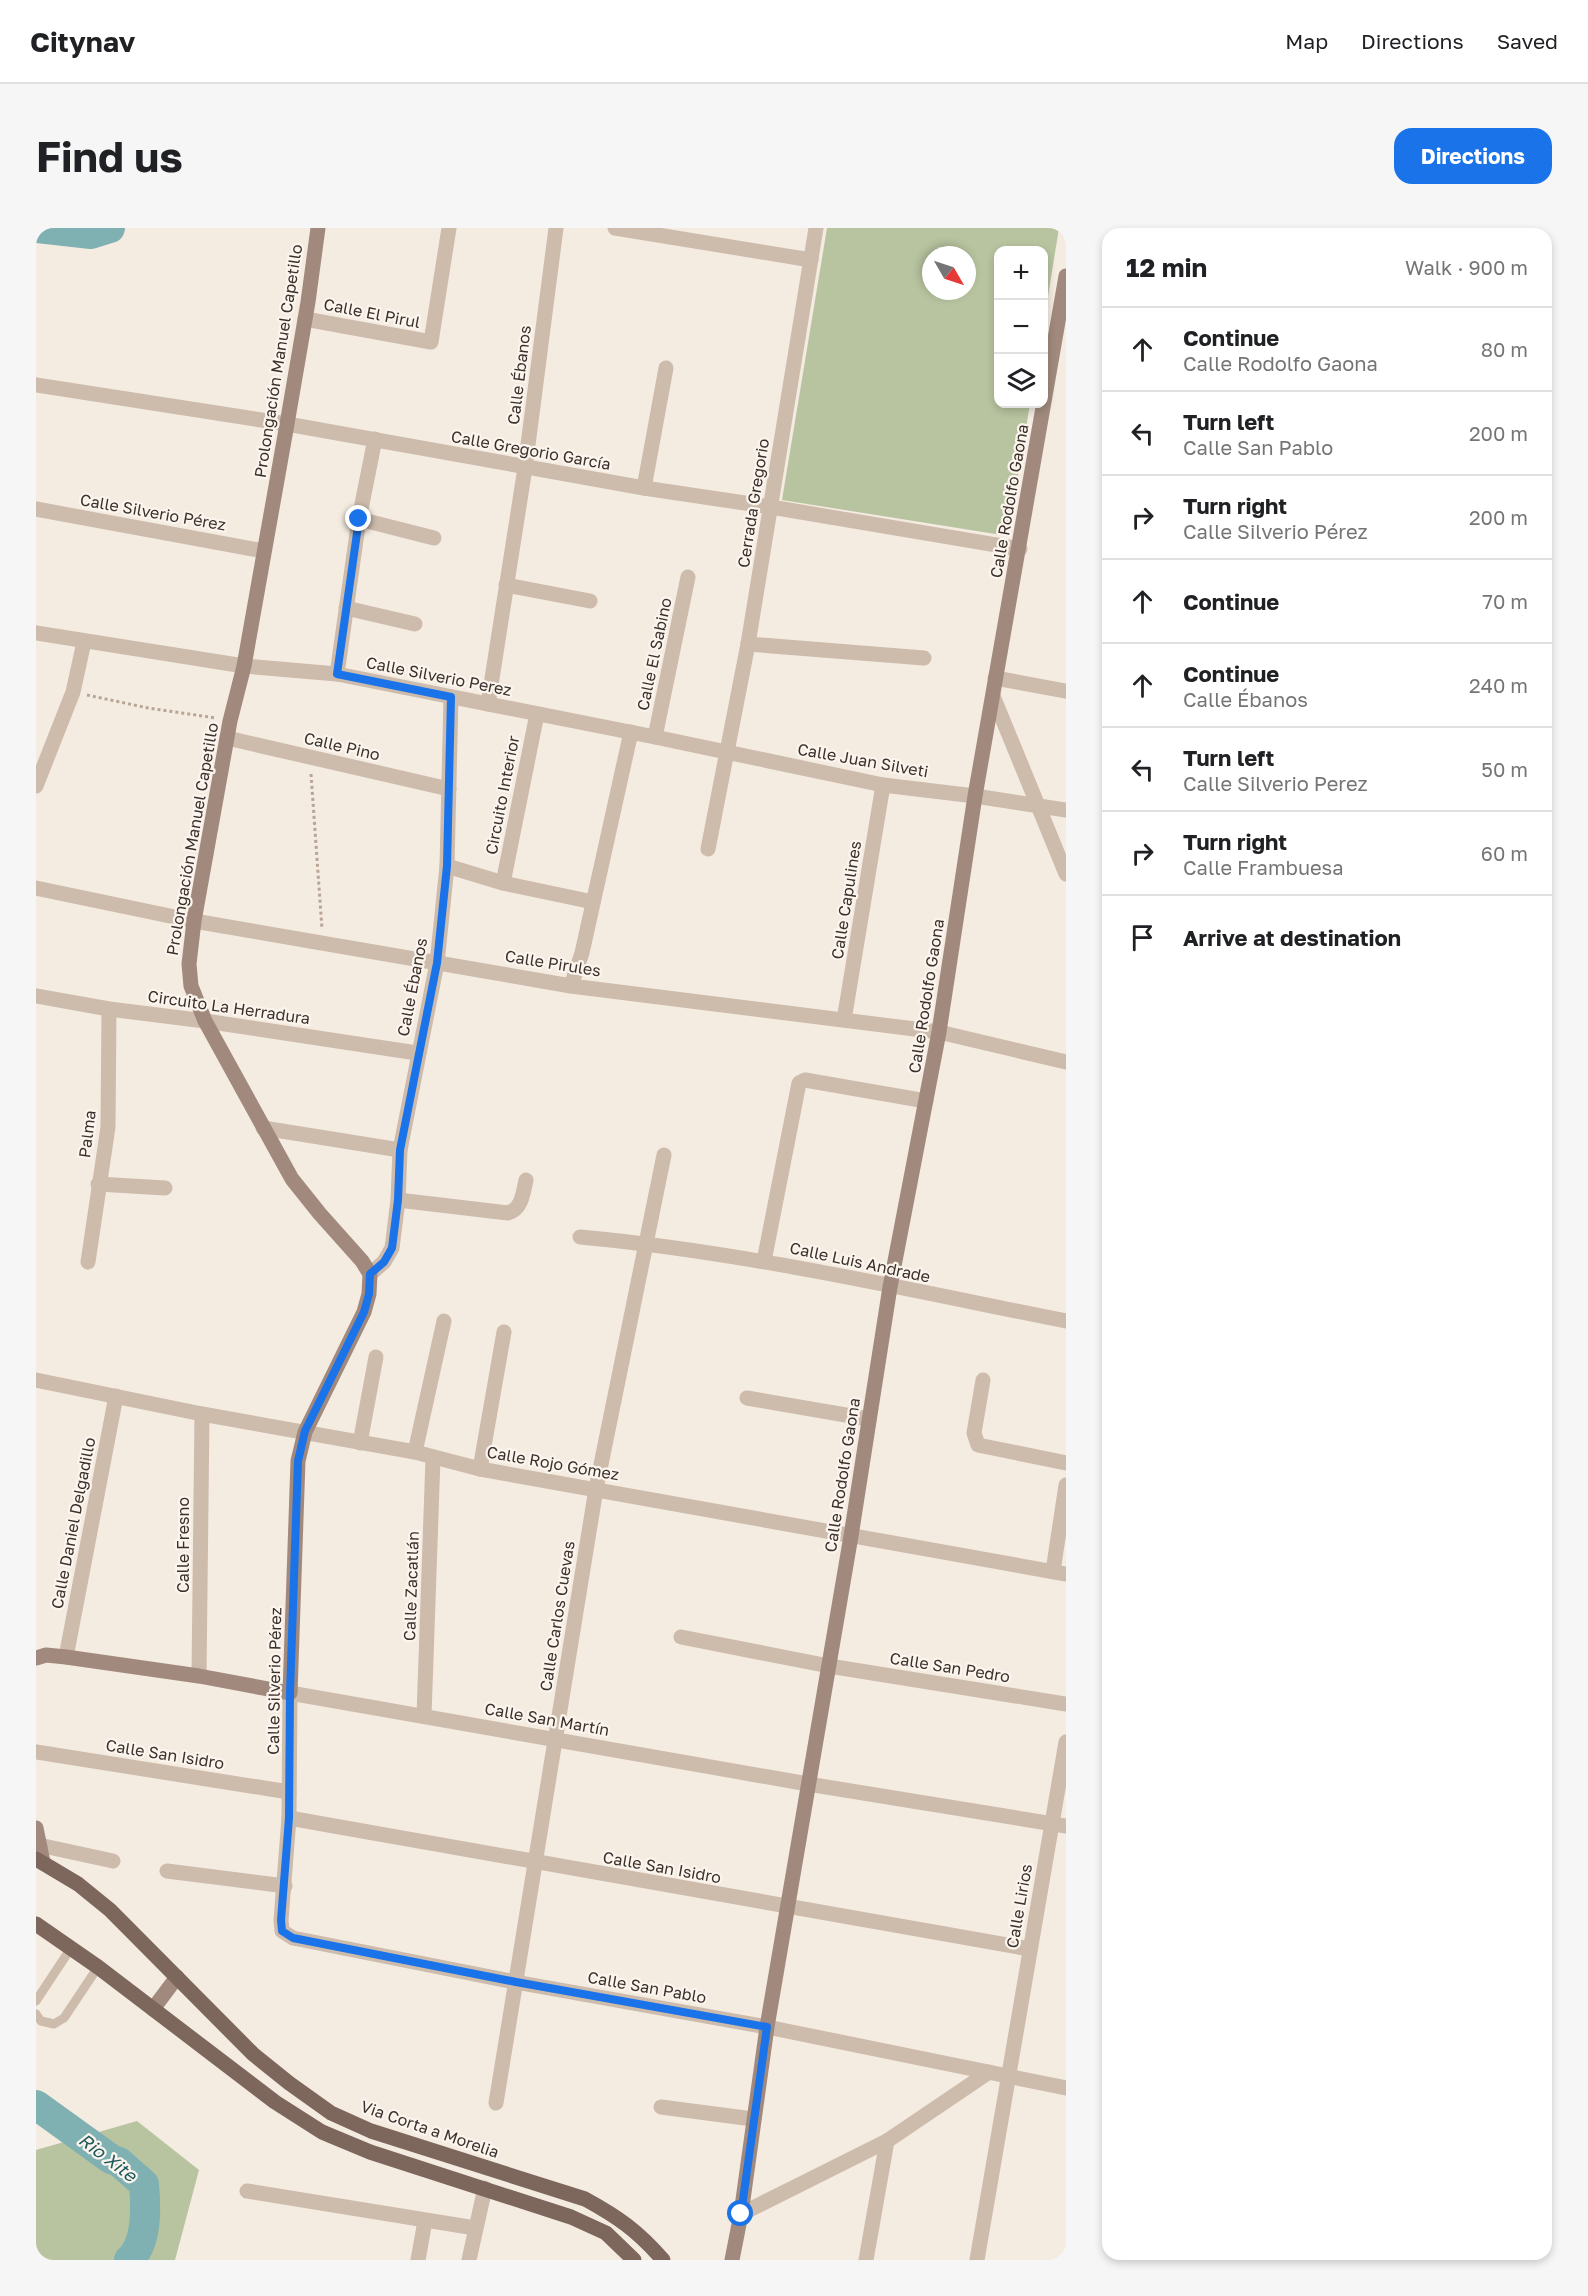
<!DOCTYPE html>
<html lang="en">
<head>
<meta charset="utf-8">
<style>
	:root { --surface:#fff; --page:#f6f6f6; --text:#202124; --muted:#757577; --line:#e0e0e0; --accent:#1a73e8 }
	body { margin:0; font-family:"Golos Text",sans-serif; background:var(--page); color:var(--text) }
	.controls { position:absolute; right:18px; top:18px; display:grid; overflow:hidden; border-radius:12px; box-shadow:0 3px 9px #0003 }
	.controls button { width:54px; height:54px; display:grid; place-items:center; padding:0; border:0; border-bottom:2px solid var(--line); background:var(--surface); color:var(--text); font:30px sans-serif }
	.compass { position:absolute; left:886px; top:18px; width:54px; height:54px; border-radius:50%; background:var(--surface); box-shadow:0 3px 9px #0003; rotate:129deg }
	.stop { position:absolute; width:18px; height:18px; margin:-14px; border:4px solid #1a73e8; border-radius:50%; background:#fff }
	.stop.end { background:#1a73e8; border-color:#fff; box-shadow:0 2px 6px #0008 }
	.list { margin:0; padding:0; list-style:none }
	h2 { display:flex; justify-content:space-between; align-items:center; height:78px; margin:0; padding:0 24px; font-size:26px }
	h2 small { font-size:20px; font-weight:400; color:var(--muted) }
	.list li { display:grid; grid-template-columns:39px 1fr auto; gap:18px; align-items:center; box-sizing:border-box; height:84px; padding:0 24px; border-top:2px solid var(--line) }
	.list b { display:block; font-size:22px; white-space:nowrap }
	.list p { margin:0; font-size:20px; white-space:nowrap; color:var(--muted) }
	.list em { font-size:20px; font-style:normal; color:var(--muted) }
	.icon { flex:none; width:33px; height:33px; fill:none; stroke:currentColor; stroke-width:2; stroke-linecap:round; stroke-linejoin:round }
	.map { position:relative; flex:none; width:1030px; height:2032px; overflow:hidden; border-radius:18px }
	header { display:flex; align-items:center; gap:36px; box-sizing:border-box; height:84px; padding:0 30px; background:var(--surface); border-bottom:2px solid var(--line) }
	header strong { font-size:28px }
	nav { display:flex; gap:33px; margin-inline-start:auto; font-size:21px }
	.intro { display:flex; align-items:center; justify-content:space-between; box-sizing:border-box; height:144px; padding:0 36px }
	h1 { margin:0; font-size:42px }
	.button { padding:15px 27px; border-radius:18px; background:var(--accent); color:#fff; font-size:21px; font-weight:700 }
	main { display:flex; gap:36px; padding:0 36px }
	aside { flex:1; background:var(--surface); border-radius:18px; box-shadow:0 3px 9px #0003 }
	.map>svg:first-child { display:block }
	.green { fill:#b8c4a0; fill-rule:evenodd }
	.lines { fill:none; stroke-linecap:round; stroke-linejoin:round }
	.river { stroke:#7fb0b2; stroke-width:30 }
	.path { stroke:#b9a596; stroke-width:3; stroke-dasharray:3 3; stroke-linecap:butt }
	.lane { stroke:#cdbbac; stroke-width:9 }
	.street { stroke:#cdbbac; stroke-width:15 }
	.secondary { stroke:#a18a7d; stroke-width:15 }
	.primary { stroke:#7d675c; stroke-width:15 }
	.route { stroke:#1a73e8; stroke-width:8 }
	.labels { text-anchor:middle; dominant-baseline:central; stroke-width:4.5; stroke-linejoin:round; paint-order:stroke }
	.street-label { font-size:16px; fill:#3b302b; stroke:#fbf5ee }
	.water-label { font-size:18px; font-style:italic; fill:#1f5a5e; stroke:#fbf5ee }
</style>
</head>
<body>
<header>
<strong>Citynav</strong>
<nav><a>Map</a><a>Directions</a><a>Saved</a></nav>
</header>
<div class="intro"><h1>Find us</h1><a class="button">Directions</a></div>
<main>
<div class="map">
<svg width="1030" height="2032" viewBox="0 0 1030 2032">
	<rect width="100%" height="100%" fill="#f4ebe1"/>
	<!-- green -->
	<g class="green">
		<path d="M 791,0 L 1023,0 L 1008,93 L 1008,22 L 963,22 L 963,176 L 994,176 L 972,308 L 746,272 ZM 895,27 L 931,27 L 931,63 L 895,63 Z"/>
		<polygon points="101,1893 163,1942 139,2032 0,2032 0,1922"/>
	</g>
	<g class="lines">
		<!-- river -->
		<g class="river">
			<polyline points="0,0 55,6 74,0"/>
			<path d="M 0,1877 L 75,1931 L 83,1934 L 108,1956 C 110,1979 112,2015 93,2032"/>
		</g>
		<!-- path -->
		<g class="path">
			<polyline points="51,467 112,480 180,490"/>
			<polyline points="275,546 286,701"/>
		</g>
		<!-- lane -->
		<g class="lane">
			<polyline points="0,1773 35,1720"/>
			<polyline points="0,1786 5,1793 18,1796 28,1790 62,1739"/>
		</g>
		<!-- street -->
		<g class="street">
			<polyline points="579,0 775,32"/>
			<polyline points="269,91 395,114 413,0"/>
			<polyline points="0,157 251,196 608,260 735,279 984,321"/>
			<polyline points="608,260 630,140"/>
			<polyline points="0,281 228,323"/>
			<polyline points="323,291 398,310"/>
			<polyline points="470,357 554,373"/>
			<polyline points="310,380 379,396"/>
			<polyline points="0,405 208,438 301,446 619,509 847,557 939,568 1030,582"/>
			<polyline points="712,416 888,430"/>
			<polyline points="301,446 323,291 339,211"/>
			<polyline points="959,450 1030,463"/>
			<polyline points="957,468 1030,646"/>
			<polyline points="452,476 489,240 520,0"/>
			<polyline points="619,509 652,349"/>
			<polyline points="191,510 413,561"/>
			<polyline points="0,558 37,464 48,414"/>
			<polyline points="672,621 712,416 780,0"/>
			<polyline points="411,638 467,655 557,674"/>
			<polyline points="467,655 501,486"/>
			<polyline points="0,660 158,693 535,758 903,804 1030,834"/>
			<polyline points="535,758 546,725 595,504"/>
			<polyline points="0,768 73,781 169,793 381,825"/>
			<polyline points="808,792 847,557"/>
			<polyline points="227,900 364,922"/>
			<polyline points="62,956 129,960"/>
			<path d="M 362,972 L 472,985 C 486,981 487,965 490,952"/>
			<path d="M 544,1009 C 708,1024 869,1061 1030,1093"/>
			<polyline points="728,1033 763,855 769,852 890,873"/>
			<polyline points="52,1034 72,899 73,781"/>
			<polyline points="334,1046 348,1034 356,1020 362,972 364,922 401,735 411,638 415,469"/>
			<polyline points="0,1152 166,1186 379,1224 444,1241 1030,1346"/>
			<polyline points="947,1152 938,1205 942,1217 1030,1235"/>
			<polyline points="711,1170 833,1191"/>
			<polyline points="324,1215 340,1129"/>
			<polyline points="379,1224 408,1093"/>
			<polyline points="444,1241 468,1104"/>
			<polyline points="1017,1343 1030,1257"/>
			<polyline points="645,1409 793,1438 1030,1476"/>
			<polyline points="30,1429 80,1168"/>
			<polyline points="163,1448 166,1186"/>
			<polyline points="388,1488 397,1230"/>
			<polyline points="0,1524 253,1564"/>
			<polyline points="253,1590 994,1721"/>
			<polyline points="1030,1598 772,1556 254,1465 253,1590 245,1692 246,1703 257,1710 479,1754 731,1799 1030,1860"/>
			<polyline points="3,1617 77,1633"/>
			<polyline points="131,1643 249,1658"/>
			<polyline points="460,1875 560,1261 628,927"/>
			<polyline points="625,1879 717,1891"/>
			<polyline points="211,1963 439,2000"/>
			<polyline points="705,1986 851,1913 953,1844"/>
			<polyline points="382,2032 389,1993"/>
			<polyline points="433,2032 449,1960"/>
			<polyline points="830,2032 851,1913"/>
			<polyline points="941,2032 1030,1514"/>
		</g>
		<!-- secondary -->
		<g class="secondary">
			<polyline points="0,1430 10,1427 30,1429 163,1448 254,1465 262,1233 269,1204 328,1084 333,1066 334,1046 326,1033 284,986 256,951 169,793 155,758 153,736 158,693 194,493 208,438 251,196 272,74 282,0"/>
			<polyline points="0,1600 7,1634"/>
			<polyline points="117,1781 141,1749"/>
			<polyline points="696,2032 705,1986 731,1799 815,1308 854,1059 903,804 939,568 1030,48"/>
		</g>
		<!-- primary -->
		<g class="primary">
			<path d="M 0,1631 L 42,1656 L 74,1682 L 217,1826 L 253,1855 L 295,1885 L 335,1903 L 549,1971 C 582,1989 602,2003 627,2032"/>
			<polyline points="0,1696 62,1739 239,1874 286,1904 334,1924 535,1989 570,2005 598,2032"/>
		</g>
	</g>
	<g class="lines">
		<!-- route -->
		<polyline class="route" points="323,291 301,446 415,469 411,638 401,735 364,922 362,972 356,1020 348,1034 334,1046 333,1066 328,1084 269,1203 262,1233 254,1465 253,1590 245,1692 246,1703 257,1710 480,1754 731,1799 705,1986"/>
	</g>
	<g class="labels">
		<!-- street labels -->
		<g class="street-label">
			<text transform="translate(336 85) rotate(11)">Calle El Pirul</text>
			<text transform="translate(242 133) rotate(-81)">Prolongación Manuel Capetillo</text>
			<text transform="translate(483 147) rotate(-83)">Calle Ébanos</text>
			<text transform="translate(495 222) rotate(10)">Calle Gregorio García</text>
			<text transform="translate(973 273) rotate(-80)">Calle Rodolfo Gaona</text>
			<text transform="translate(717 275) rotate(-81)">Cerrada Gregorio</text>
			<text transform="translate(117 284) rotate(10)">Calle Silverio Pérez</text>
			<text transform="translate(618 426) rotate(-78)">Calle El Sabino</text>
			<text transform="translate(403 448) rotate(11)">Calle Silverio Perez</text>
			<text transform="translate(306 518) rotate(13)">Calle Pino</text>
			<text transform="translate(827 532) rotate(10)">Calle Juan Silveti</text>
			<text transform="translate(466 567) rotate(-79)">Circuito Interior</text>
			<text transform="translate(156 611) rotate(-80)">Prolongación Manuel Capetillo</text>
			<text transform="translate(810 672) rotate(-81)">Calle Capulines</text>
			<text transform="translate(517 735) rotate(9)">Calle Pirules</text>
			<text transform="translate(376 759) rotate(-79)">Calle Ébanos</text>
			<text transform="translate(890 768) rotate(-81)">Calle Rodolfo Gaona</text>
			<text transform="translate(193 779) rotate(8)">Circuito La Herradura</text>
			<text transform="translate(51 906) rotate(-83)">Palma</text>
			<text transform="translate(824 1034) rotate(12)">Calle Luis Andrade</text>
			<text transform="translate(517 1235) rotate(10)">Calle Rojo Gómez</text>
			<text transform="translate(806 1247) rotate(-81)">Calle Rodolfo Gaona</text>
			<text transform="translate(37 1295) rotate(-79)">Calle Daniel Delgadillo</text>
			<text transform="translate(147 1317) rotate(-90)">Calle Fresno</text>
			<text transform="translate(375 1358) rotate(-88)">Calle Zacatlán</text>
			<text transform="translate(521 1388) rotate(-81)">Calle Carlos Cuevas</text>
			<text transform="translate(914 1439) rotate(9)">Calle San Pedro</text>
			<text transform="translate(238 1453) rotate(-89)">Calle Silverio Pérez</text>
			<text transform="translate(511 1491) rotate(10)">Calle San Martín</text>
			<text transform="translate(129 1526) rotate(9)">Calle San Isidro</text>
			<text transform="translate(626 1639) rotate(10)">Calle San Isidro</text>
			<text transform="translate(983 1678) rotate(-80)">Calle Lirios</text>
			<text transform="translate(611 1759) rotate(10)">Calle San Pablo</text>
			<text transform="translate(394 1901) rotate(19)">Via Corta a Morelia</text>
		</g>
		<!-- water labels -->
		<g class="water-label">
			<text transform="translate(72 1929) rotate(37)">Rio Xite</text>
		</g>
	</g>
</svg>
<div class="controls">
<button>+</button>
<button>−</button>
<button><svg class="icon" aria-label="layers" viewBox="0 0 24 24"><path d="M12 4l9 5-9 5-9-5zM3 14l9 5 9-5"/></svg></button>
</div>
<svg class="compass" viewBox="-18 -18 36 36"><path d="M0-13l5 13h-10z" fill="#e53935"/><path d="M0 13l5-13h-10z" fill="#757577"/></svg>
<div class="stop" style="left:705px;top:1986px"></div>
<div class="stop end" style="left:323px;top:291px"></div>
</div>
<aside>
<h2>12 min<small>Walk · 900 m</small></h2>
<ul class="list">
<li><svg class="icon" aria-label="ahead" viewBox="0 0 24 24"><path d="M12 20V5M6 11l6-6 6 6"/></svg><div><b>Continue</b><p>Calle Rodolfo Gaona</p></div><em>80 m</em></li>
<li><svg class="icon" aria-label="left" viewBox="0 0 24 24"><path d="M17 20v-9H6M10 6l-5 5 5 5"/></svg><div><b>Turn left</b><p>Calle San Pablo</p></div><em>200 m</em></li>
<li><svg class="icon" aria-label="right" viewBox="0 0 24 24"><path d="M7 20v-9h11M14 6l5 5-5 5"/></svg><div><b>Turn right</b><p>Calle Silverio Pérez</p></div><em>200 m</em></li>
<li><svg class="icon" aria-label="ahead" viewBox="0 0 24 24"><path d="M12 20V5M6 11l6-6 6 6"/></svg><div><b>Continue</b></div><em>70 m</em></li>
<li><svg class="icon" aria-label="ahead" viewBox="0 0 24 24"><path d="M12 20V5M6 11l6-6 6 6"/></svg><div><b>Continue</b><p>Calle Ébanos</p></div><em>240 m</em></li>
<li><svg class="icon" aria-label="left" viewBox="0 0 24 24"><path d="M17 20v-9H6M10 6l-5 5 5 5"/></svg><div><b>Turn left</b><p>Calle Silverio Perez</p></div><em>50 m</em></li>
<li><svg class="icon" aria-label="right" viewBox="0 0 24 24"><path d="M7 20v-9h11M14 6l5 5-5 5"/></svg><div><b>Turn right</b><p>Calle Frambuesa</p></div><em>60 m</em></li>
<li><svg class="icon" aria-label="arrive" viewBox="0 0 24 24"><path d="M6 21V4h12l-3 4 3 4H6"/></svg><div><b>Arrive at destination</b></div></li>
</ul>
</aside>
</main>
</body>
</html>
